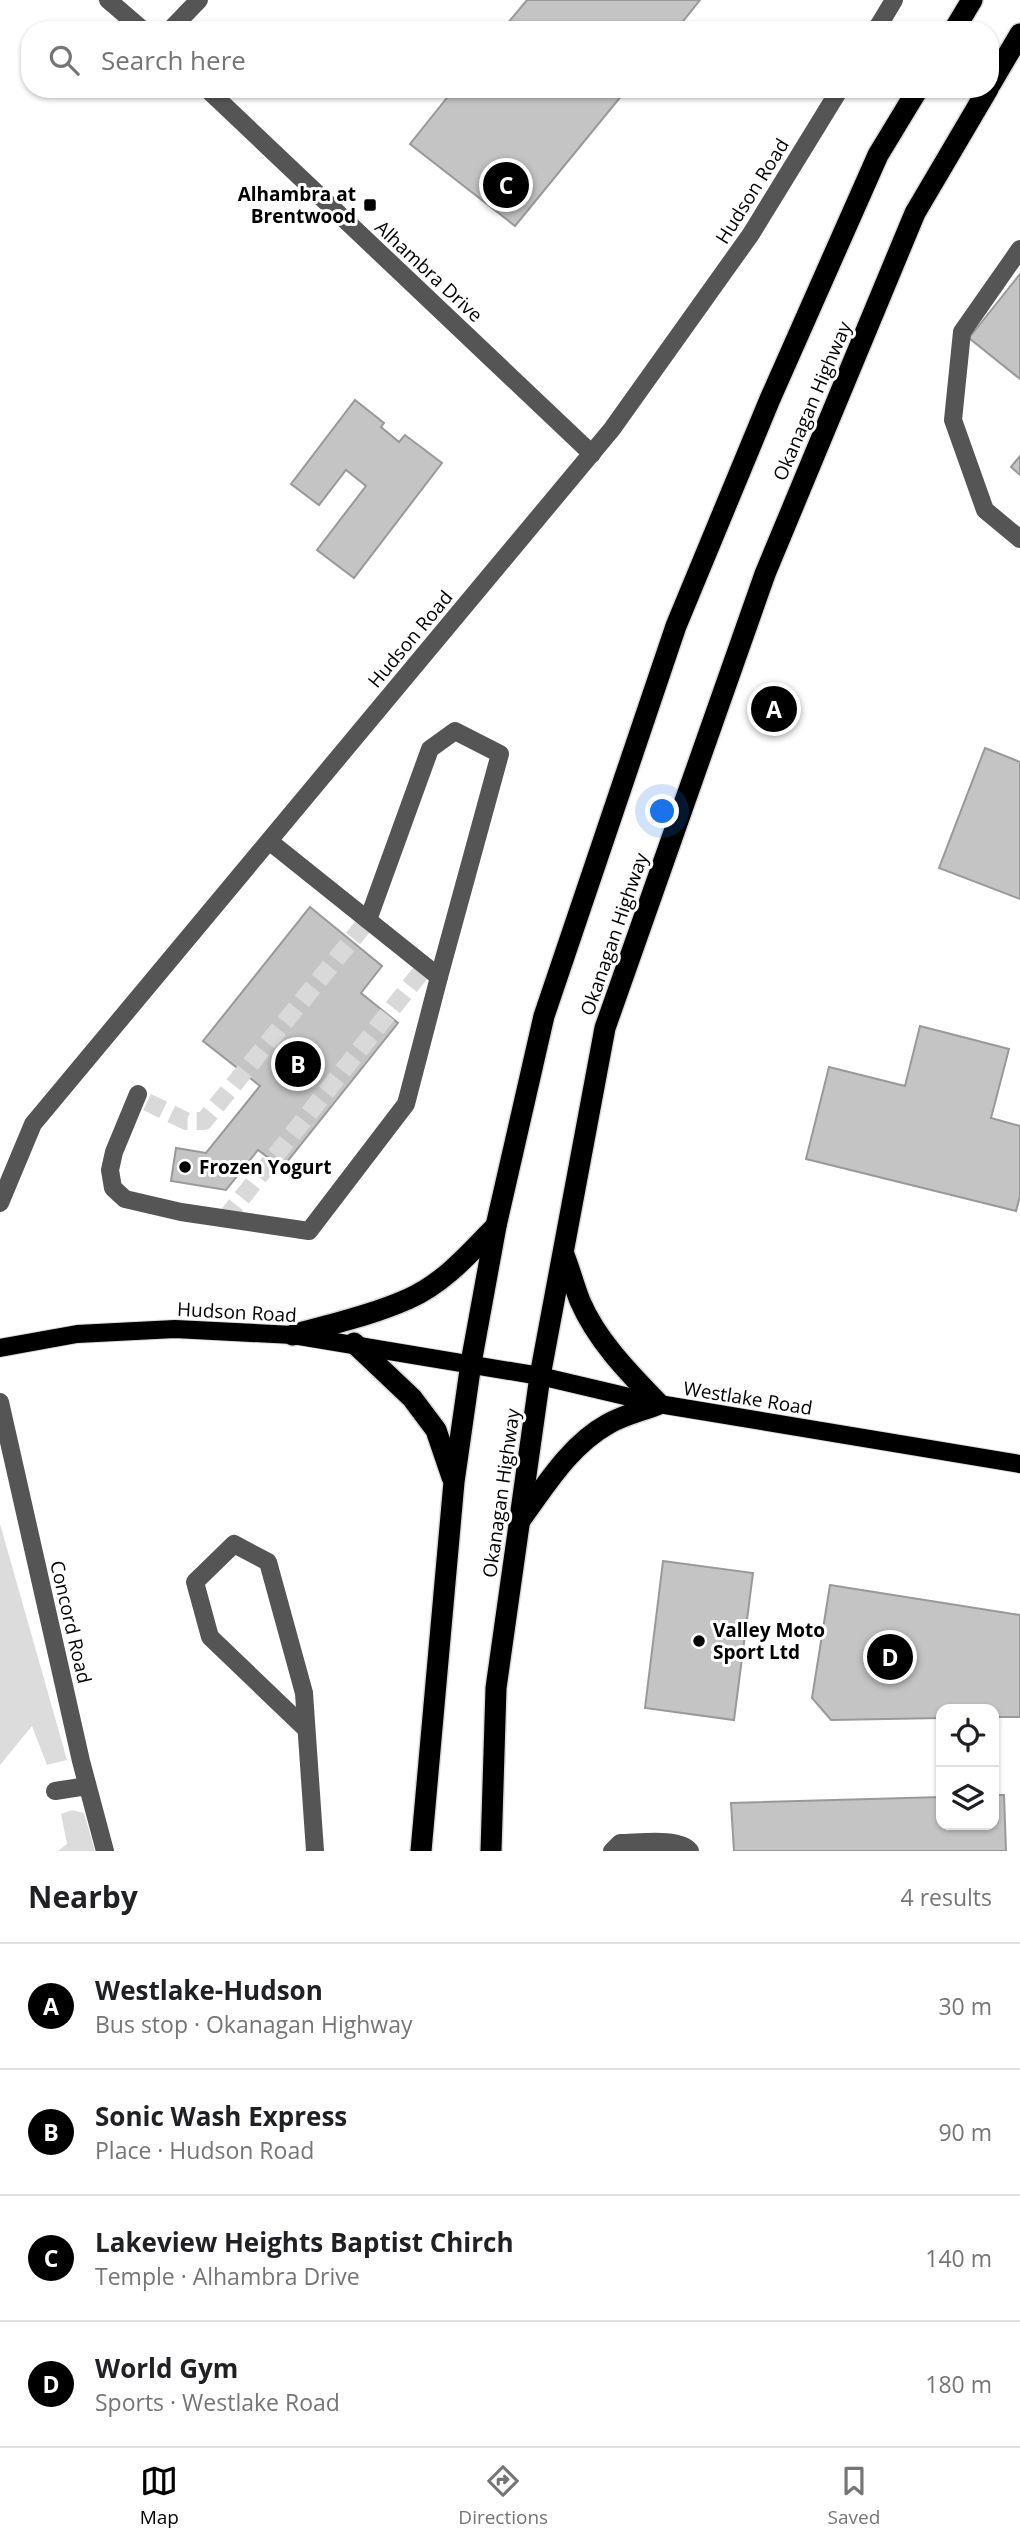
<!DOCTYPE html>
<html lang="en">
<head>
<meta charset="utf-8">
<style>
	:root { --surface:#fff; --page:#f6f6f6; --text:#202124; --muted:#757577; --line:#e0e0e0; --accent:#000 }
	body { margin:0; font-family:"Open Sans",sans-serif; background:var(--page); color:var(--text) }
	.controls { position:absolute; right:21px; bottom:21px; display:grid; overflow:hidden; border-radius:14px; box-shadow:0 2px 5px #0004 }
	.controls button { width:63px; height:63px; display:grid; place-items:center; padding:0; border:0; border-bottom:2px solid var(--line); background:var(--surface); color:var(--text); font:35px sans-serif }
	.you { position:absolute; left:663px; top:812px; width:24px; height:24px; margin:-18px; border:5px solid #fff; border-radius:50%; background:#1a73e8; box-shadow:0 0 0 10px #1a73e833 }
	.badge { display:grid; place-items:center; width:46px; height:46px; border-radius:50%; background:var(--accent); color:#fff; font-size:23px; font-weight:700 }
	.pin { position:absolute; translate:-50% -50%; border:4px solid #fff; box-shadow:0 2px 7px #0006 }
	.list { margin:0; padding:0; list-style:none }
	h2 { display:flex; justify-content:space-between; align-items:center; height:91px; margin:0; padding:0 28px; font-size:30px }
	h2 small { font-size:23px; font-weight:400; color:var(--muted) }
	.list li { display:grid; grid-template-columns:46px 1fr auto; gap:21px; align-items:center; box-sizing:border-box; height:126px; padding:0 28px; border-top:2px solid var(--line) }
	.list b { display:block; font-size:26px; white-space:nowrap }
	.list p { margin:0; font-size:23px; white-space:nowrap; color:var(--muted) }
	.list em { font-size:23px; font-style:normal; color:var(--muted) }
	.icon { flex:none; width:38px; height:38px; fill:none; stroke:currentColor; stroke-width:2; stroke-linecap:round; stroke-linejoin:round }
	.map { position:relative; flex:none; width:1020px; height:1851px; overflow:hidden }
	.search { position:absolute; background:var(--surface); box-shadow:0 2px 5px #0004; left:21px; right:21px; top:21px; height:77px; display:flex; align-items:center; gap:18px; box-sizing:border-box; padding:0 24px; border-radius:28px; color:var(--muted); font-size:26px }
	.sheet { height:595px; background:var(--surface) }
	nav { display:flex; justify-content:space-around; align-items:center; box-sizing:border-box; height:98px; border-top:2px solid var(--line); background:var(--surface); font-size:19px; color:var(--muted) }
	nav a { display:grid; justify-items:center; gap:4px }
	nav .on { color:var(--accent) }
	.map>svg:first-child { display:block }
	.green { fill:#dcdcdc }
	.building { fill:#c4c4c4; stroke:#999; stroke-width:2 }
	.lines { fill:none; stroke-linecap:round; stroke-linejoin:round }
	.minor-tunnel { stroke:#d9d9d9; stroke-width:18; stroke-dasharray:18 9; stroke-linecap:butt }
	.major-casing { stroke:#dbdbdb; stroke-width:20 }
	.highway-casing { stroke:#dbdbdb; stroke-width:24 }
	.minor { stroke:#555; stroke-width:18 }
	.major { stroke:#000; stroke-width:18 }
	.highway { stroke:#000; stroke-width:21 }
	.poi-dot { fill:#000; stroke:#fff; stroke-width:2.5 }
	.labels { text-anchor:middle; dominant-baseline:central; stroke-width:6; stroke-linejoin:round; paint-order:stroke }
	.street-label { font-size:19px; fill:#000; stroke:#fff }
	.poi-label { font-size:19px; font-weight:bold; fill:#000; stroke:#fff; text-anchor:start }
</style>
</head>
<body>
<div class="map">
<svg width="1020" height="1851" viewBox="0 0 1020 1851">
	<rect width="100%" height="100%" fill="#fff"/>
	<!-- green -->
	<g class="green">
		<polygon points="0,1524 67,1760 47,1765 32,1726 0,1765"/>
		<polygon points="72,1810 84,1813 95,1851 58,1851 67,1844 61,1814"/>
	</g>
	<!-- building -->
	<g class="building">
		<polygon points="527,0 700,0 676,30 502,30"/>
		<polygon points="454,89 627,89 515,226 410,144"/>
		<polygon points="1020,274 1020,379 969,338"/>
		<polygon points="355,400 384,423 381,427 399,442 405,435 442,463 354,578 317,550 366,486 346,470 319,505 291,484"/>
		<polygon points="1020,456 1020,475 1011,467"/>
		<polygon points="985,748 1020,762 1020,899 939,868"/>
		<polygon points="310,907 382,966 361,993 398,1023 282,1168 258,1150 226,1190 171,1181 176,1148 206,1153 260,1086 203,1041"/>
		<polygon points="920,1026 1009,1049 991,1118 1020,1126 1020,1196 1016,1211 806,1159 829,1067 905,1086"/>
		<polygon points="663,1561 753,1573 734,1720 645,1708"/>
		<polygon points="830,1585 1020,1615 1020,1717 994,1717 994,1709 941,1709 941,1718 831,1720 812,1698"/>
		<polygon points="994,1795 1004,1795 1006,1851 734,1851 731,1803 941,1797 941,1825 994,1825"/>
	</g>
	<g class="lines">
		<!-- minor-tunnel -->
		<g class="minor-tunnel">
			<polyline points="147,1102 186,1121 204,1121 368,920"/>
			<polyline points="225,1219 426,966"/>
		</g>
		<!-- major casing -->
		<g class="major-casing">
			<polyline id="major" points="0,1348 77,1334 175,1329 293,1335 540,1376 659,1404 1020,1464"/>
		</g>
		<!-- highway casing -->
		<g class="highway-casing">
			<g id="highway">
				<polyline points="954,30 972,0"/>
				<polyline points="990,85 1020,34"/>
				<path d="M 293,1335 C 332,1324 372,1315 408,1299 C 443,1284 470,1253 496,1226"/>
				<polyline points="354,1343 412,1398 436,1430 452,1477"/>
				<path d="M 521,1519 C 546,1485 570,1445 608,1424 C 623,1415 642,1411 659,1404 C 630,1374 597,1341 580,1301 C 574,1286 570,1270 564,1255"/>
				<polyline points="421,1851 454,1482 471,1363 496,1226 544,1016 676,626 770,399 878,155 918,89"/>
				<polyline points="491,1851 496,1688 540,1376 605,1028 765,574 915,213 988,89"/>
			</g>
		</g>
		<!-- minor -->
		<g class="minor">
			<polyline points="108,0 143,30"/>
			<polyline points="170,30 199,0"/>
			<polyline points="876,30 894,0"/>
			<polyline points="207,89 592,454"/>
			<polyline points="1020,249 962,332 953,420 985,510 1020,539"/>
			<polyline points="368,920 430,749 455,731 500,754 439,977"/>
			<polyline points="138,1094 114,1152 110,1170 113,1188 125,1199 181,1212 309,1231 406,1104 439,977 269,841"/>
			<polyline points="0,1203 33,1124 612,429 751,234 840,89"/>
			<polyline points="0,1402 81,1761 105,1851"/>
			<polyline points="306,1729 210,1637 195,1582 234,1544 268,1562 304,1693 315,1851"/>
			<polyline points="55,1791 87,1786"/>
			<path d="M 612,1851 L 620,1843 C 638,1843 680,1837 690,1851"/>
		</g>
		<!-- major -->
		<use href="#major" class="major"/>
		<!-- highway -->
		<use href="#highway" class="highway"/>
	</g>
	<!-- markers -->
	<g class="poi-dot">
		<rect x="363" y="198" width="14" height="14" rx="3.5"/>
		<circle cx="185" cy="1167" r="7"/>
		<circle cx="699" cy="1641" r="7"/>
	</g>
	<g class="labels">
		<!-- street labels -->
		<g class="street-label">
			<text transform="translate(752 191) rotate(-58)">Hudson Road</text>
			<text transform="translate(429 271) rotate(43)">Alhambra Drive</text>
			<text transform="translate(812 401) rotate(-67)">Okanagan Highway</text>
			<text transform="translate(410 639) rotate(-50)">Hudson Road</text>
			<text transform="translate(614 934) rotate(-71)">Okanagan Highway</text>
			<text transform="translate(237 1312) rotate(3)">Hudson Road</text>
			<text transform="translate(748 1398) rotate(9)">Westlake Road</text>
			<text transform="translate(501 1493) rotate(-82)">Okanagan Highway</text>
			<text transform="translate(71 1622) rotate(77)">Concord Road</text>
		</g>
		<!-- poi labels -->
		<g class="poi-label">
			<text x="356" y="194" text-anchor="end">Alhambra at<tspan x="356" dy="22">Brentwood</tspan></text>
			<text x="199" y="1167">Frozen Yogurt</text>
			<text x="713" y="1630">Valley Moto<tspan x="713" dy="22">Sport Ltd</tspan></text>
		</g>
	</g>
</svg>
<div class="controls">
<button><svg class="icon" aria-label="locate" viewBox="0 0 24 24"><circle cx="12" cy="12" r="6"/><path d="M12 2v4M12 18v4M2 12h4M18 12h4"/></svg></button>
<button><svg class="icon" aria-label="layers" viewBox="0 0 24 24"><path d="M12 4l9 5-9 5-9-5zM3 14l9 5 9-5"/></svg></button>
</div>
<div class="you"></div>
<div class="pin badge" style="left:774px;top:709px">A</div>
<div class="pin badge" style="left:298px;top:1064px">B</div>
<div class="pin badge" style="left:506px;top:185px">C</div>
<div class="pin badge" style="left:890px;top:1657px">D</div>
<div class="search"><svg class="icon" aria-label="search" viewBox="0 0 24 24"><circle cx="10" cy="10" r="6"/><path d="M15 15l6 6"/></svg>Search here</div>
</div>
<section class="sheet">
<h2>Nearby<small>4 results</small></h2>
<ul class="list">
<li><span class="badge">A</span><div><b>Westlake-Hudson</b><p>Bus stop · Okanagan Highway</p></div><em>30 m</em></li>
<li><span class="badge">B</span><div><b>Sonic Wash Express</b><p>Place · Hudson Road</p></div><em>90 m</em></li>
<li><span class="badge">C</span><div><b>Lakeview Heights Baptist Chirch</b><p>Temple · Alhambra Drive</p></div><em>140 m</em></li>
<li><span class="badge">D</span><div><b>World Gym</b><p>Sports · Westlake Road</p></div><em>180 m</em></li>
</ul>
</section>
<nav>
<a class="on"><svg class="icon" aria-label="map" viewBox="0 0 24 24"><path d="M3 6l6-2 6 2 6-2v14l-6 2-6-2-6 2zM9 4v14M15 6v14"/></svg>Map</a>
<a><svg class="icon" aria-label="directions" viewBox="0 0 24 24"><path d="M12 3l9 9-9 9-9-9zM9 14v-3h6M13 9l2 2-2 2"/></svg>Directions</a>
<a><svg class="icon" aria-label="saved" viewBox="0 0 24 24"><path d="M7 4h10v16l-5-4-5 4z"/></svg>Saved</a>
</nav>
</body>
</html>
